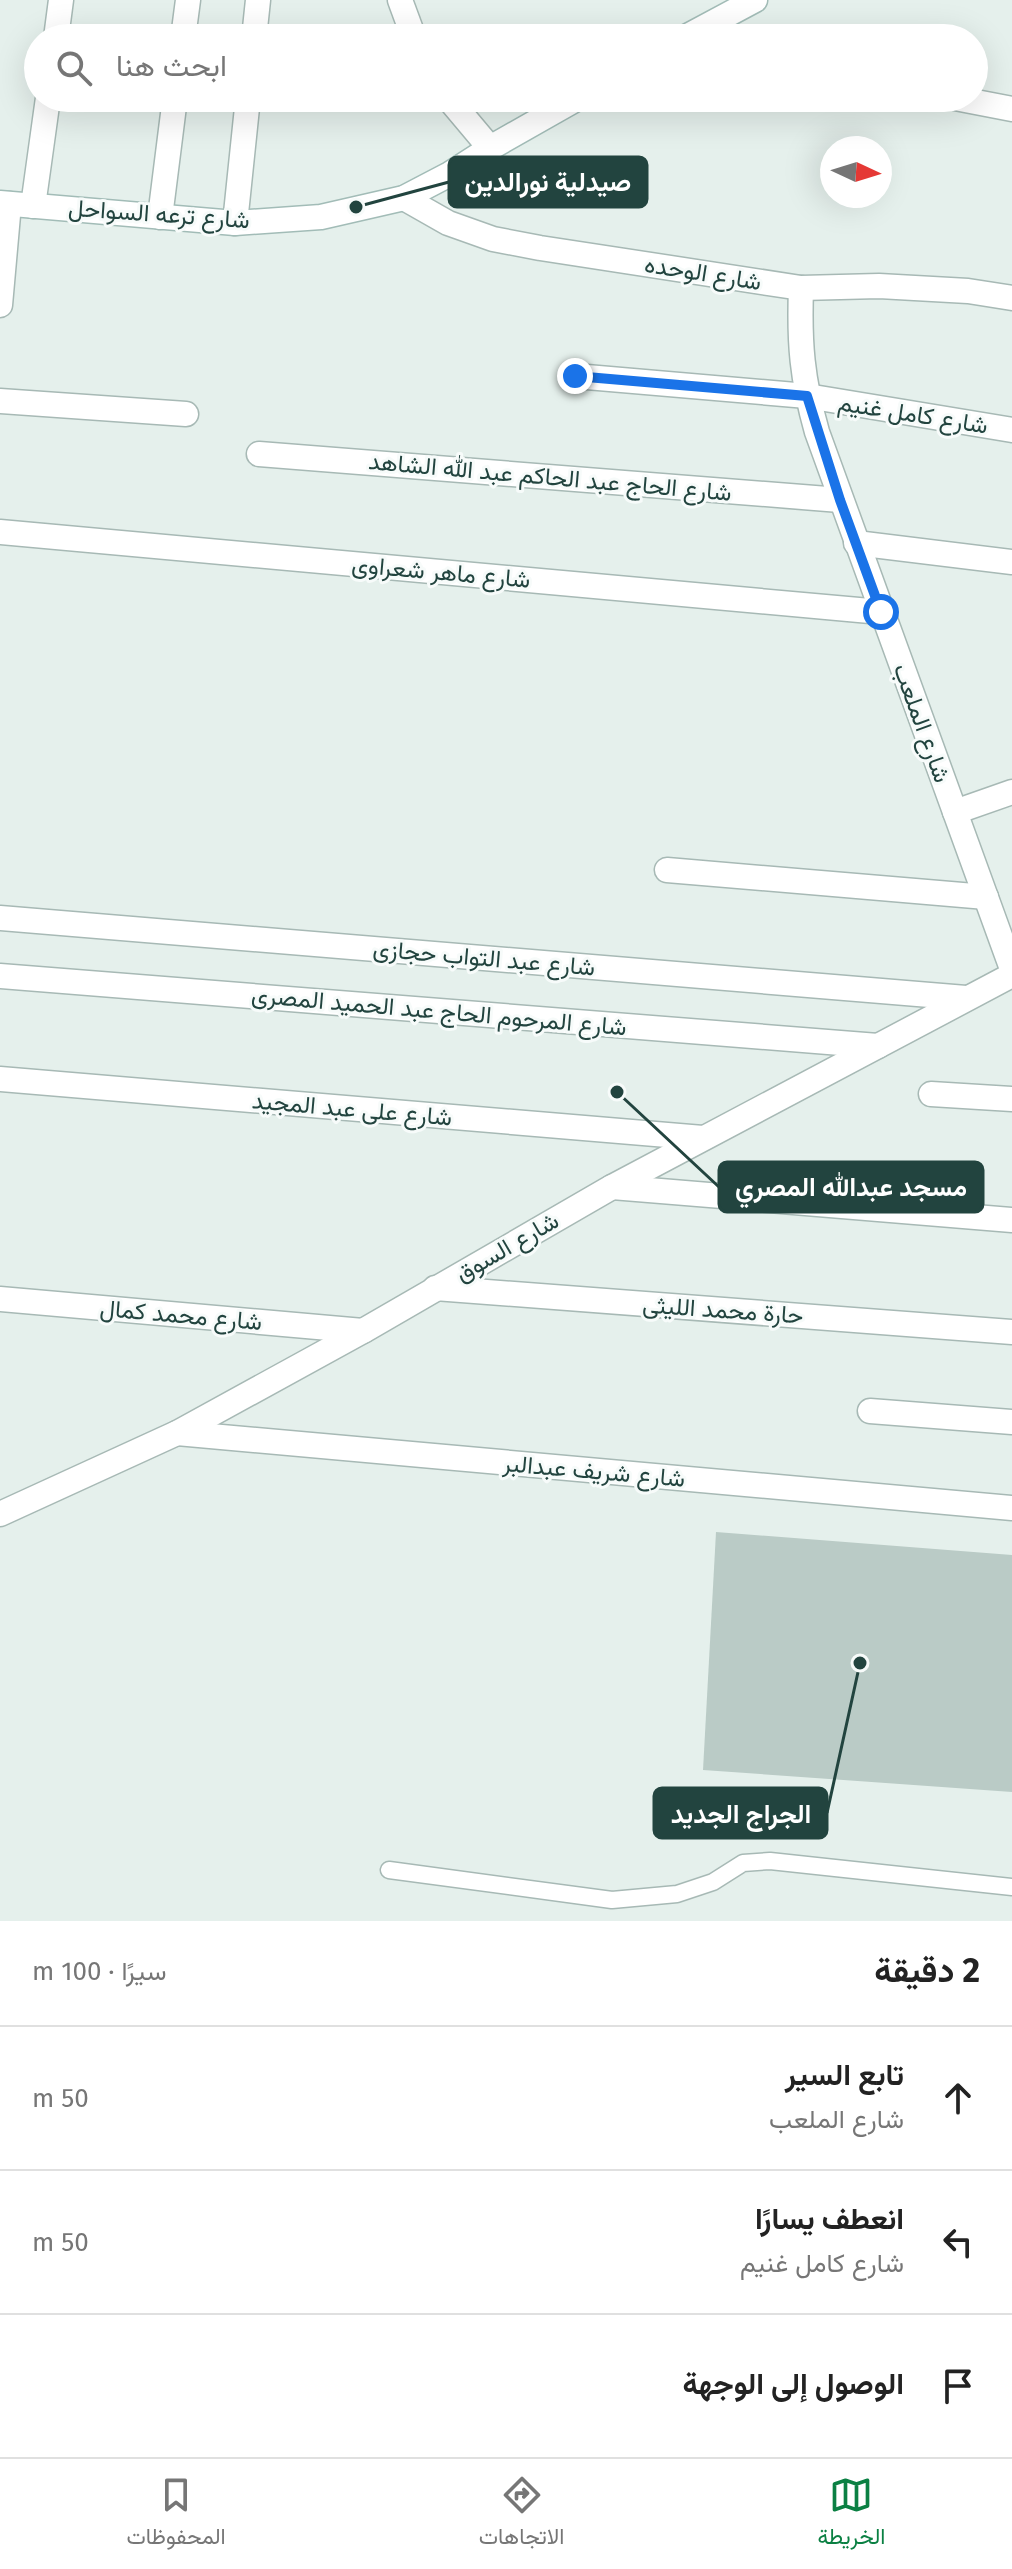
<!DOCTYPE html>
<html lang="ar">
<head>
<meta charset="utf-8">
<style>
	:root { --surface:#fff; --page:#f6f6f6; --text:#222; --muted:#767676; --line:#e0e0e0; --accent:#0b8043 }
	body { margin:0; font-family:"Fira Sans",Vazirmatn,sans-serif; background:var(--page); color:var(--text); direction:rtl }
	.compass { position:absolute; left:820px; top:136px; width:72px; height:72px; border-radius:50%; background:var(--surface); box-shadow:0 8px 32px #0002; rotate:94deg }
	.stop { position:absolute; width:24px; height:24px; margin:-18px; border:6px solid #1a73e8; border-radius:50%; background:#fff }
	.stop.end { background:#1a73e8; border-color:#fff; box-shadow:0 2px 8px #0008 }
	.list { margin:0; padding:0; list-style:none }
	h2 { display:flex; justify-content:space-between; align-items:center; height:104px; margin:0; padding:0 32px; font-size:34px }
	h2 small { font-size:26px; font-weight:400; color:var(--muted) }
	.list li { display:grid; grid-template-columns:52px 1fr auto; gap:24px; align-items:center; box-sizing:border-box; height:144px; padding:0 32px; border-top:2px solid var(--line) }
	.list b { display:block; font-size:30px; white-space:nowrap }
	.list p { margin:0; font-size:26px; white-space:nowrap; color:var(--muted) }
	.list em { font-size:26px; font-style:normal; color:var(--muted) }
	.icon { flex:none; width:44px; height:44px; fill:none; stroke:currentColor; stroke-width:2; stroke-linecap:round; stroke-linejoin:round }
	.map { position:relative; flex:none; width:1012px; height:1921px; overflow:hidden; direction:ltr }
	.search { position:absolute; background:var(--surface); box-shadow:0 8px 32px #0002; left:24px; right:24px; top:24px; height:88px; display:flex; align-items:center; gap:20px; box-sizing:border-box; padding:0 28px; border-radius:44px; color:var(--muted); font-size:30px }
	.sheet { height:536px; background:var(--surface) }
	nav { display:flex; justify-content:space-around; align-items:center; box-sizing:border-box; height:112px; border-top:2px solid var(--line); background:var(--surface); font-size:22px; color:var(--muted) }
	nav a { display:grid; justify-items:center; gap:4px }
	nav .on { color:var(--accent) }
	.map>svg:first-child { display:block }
	.building { fill:#bacbc6 }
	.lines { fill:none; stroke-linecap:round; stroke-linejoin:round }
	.service-casing { stroke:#a7b9b5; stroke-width:19 }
	.minor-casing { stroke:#a7b9b5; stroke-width:27 }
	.secondary-casing { stroke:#a2bcb7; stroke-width:27 }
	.service { stroke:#fff; stroke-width:16 }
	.minor { stroke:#fff; stroke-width:24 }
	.secondary { stroke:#fff; stroke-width:24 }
	.route { stroke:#1a73e8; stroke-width:10 }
	.labels { text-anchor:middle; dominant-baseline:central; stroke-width:6; stroke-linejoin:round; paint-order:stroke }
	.street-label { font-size:24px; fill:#22443f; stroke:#f7fbfa }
	.leader { fill:none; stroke:#22443f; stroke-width:3 }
	.callout-dot { fill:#22443f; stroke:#f7fbfa; stroke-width:3 }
	.callout { fill:#22443f; stroke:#22443f; stroke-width:3 }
	.callout-label { font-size:26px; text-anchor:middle; font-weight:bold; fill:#fff }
</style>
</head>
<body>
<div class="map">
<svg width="1012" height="1921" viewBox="0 0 1012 1921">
	<rect width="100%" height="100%" fill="#e5f0ec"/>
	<!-- building -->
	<polygon class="building" points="716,1532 1012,1555 1012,1792 703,1770"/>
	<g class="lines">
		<!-- service casing -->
		<g class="service-casing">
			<polyline id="service" points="389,1870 612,1900 677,1894 713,1882 743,1863 770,1861 1012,1887"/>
		</g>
		<!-- minor casing -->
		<g class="minor-casing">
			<g id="minor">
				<polyline points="400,0 414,38"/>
				<polyline points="56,38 61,0"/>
				<polyline points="183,38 188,0"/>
				<polyline points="254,38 258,0"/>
				<polyline points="448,98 490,148"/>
				<polyline points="955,98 1012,109"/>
				<polyline points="404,198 448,223 493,239 540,248 801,288 879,286 968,291 1012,298"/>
				<polyline points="33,206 48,98"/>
				<polyline points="160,217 175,98"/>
				<polyline points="235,223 248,98"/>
				<path d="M 801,288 C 799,343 802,379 817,432 L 1012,969"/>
				<polyline points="0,305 9,204"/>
				<polyline points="575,376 807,396 1012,430"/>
				<polyline points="0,401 186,414"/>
				<polyline points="259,454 840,500"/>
				<polyline points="0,532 881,612"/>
				<polyline points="856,543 1012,562"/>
				<polyline points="955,812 1012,792"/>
				<polyline points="667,870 986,897"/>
				<polyline points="0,918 966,998"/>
				<polyline points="0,976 878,1046"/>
				<polyline points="0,1079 703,1138"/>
				<polyline points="931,1094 1012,1099"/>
				<polyline points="612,1187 1012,1220"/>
				<polyline points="435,1288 1012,1332"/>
				<polyline points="0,1299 363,1331"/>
				<polyline points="870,1411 1012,1422"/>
				<polyline points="177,1433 1012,1508"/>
				<polyline points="0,1514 177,1433 363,1331 612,1187 1012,975"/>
			</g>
		</g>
		<!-- secondary casing -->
		<g class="secondary-casing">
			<g id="secondary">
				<polyline points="684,38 755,0"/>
				<polyline points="0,203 235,223 321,217 404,198 448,175 490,148 578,98"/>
			</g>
		</g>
		<!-- service -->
		<use href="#service" class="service"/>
		<!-- minor -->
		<use href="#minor" class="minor"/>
		<!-- secondary -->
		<use href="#secondary" class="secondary"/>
	</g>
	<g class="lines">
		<!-- route -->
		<polyline class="route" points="575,376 807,396 840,500 881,612"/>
	</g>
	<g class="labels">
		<!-- street labels -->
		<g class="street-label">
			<text transform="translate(159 214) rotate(4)">شارع ترعه السواحل</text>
			<text transform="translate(703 273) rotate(9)">شارع الوحده</text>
			<text transform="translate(913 414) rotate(9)">شارع كامل غنيم</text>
			<text transform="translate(550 477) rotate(5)">شارع الحاج عبد الحاكم عبد الله الشاهد</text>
			<text transform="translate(441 572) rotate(5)">شارع ماهر شعراوى</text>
			<text transform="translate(922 723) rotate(70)">شارع الملعب</text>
			<text transform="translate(484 958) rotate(5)">شارع عبد التواب حجازى</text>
			<text transform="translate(439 1011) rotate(5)">شارع المرحوم الحاج عبد الحميد المصرى</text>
			<text transform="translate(352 1109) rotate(5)">شارع على عبد المجيد</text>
			<text transform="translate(507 1247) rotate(-30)">شارع السوق</text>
			<text transform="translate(723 1310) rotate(4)">حارة محمد الليثى</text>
			<text transform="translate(181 1315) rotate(5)">شارع محمد كمال</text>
			<text transform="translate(594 1471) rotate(5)">شارع شريف عبدالبر</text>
		</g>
	</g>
	<!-- callouts -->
	<path class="leader" d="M356 207L449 182M617 1092L719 1187M860 1663L827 1813"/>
	<g class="callout-dot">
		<circle cx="356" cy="207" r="8"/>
		<circle cx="617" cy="1092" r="8"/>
		<circle cx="860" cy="1663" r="8"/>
	</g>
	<g class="callout">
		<rect x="449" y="157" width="198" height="50" rx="8"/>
		<rect x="719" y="1162" width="264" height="50" rx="8"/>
		<rect x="654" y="1788" width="173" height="50" rx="8"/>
	</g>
	<g class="callout-label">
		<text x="548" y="191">صيدلية نورالدين</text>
		<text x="851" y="1196">مسجد عبدالله المصري</text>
		<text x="741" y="1823">الجراج الجديد</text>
	</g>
</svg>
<svg class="compass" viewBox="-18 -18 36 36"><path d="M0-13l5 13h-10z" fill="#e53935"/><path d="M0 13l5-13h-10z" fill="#767676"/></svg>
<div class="stop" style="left:881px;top:612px"></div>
<div class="stop end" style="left:575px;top:376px"></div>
<div class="search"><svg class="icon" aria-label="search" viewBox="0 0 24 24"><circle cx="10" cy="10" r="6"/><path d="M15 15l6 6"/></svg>ابحث هنا</div>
</div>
<section class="sheet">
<h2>2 دقيقة<small>سيرًا · 100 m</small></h2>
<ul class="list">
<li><svg class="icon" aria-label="ahead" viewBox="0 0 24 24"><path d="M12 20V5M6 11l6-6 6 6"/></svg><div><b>تابع السير</b><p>شارع الملعب</p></div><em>50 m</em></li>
<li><svg class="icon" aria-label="left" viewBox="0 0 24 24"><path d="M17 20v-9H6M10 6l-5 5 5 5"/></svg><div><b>انعطف يسارًا</b><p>شارع كامل غنيم</p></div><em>50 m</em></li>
<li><svg class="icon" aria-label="arrive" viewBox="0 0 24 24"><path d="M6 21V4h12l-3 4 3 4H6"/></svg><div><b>الوصول إلى الوجهة</b></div></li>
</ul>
</section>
<nav>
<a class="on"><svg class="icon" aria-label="map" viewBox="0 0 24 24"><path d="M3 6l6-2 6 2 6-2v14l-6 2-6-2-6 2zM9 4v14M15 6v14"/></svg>الخريطة</a>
<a><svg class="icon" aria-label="directions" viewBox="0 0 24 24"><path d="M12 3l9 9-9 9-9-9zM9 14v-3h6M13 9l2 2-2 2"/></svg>الاتجاهات</a>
<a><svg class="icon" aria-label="saved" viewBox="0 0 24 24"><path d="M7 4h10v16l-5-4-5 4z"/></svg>المحفوظات</a>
</nav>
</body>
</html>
